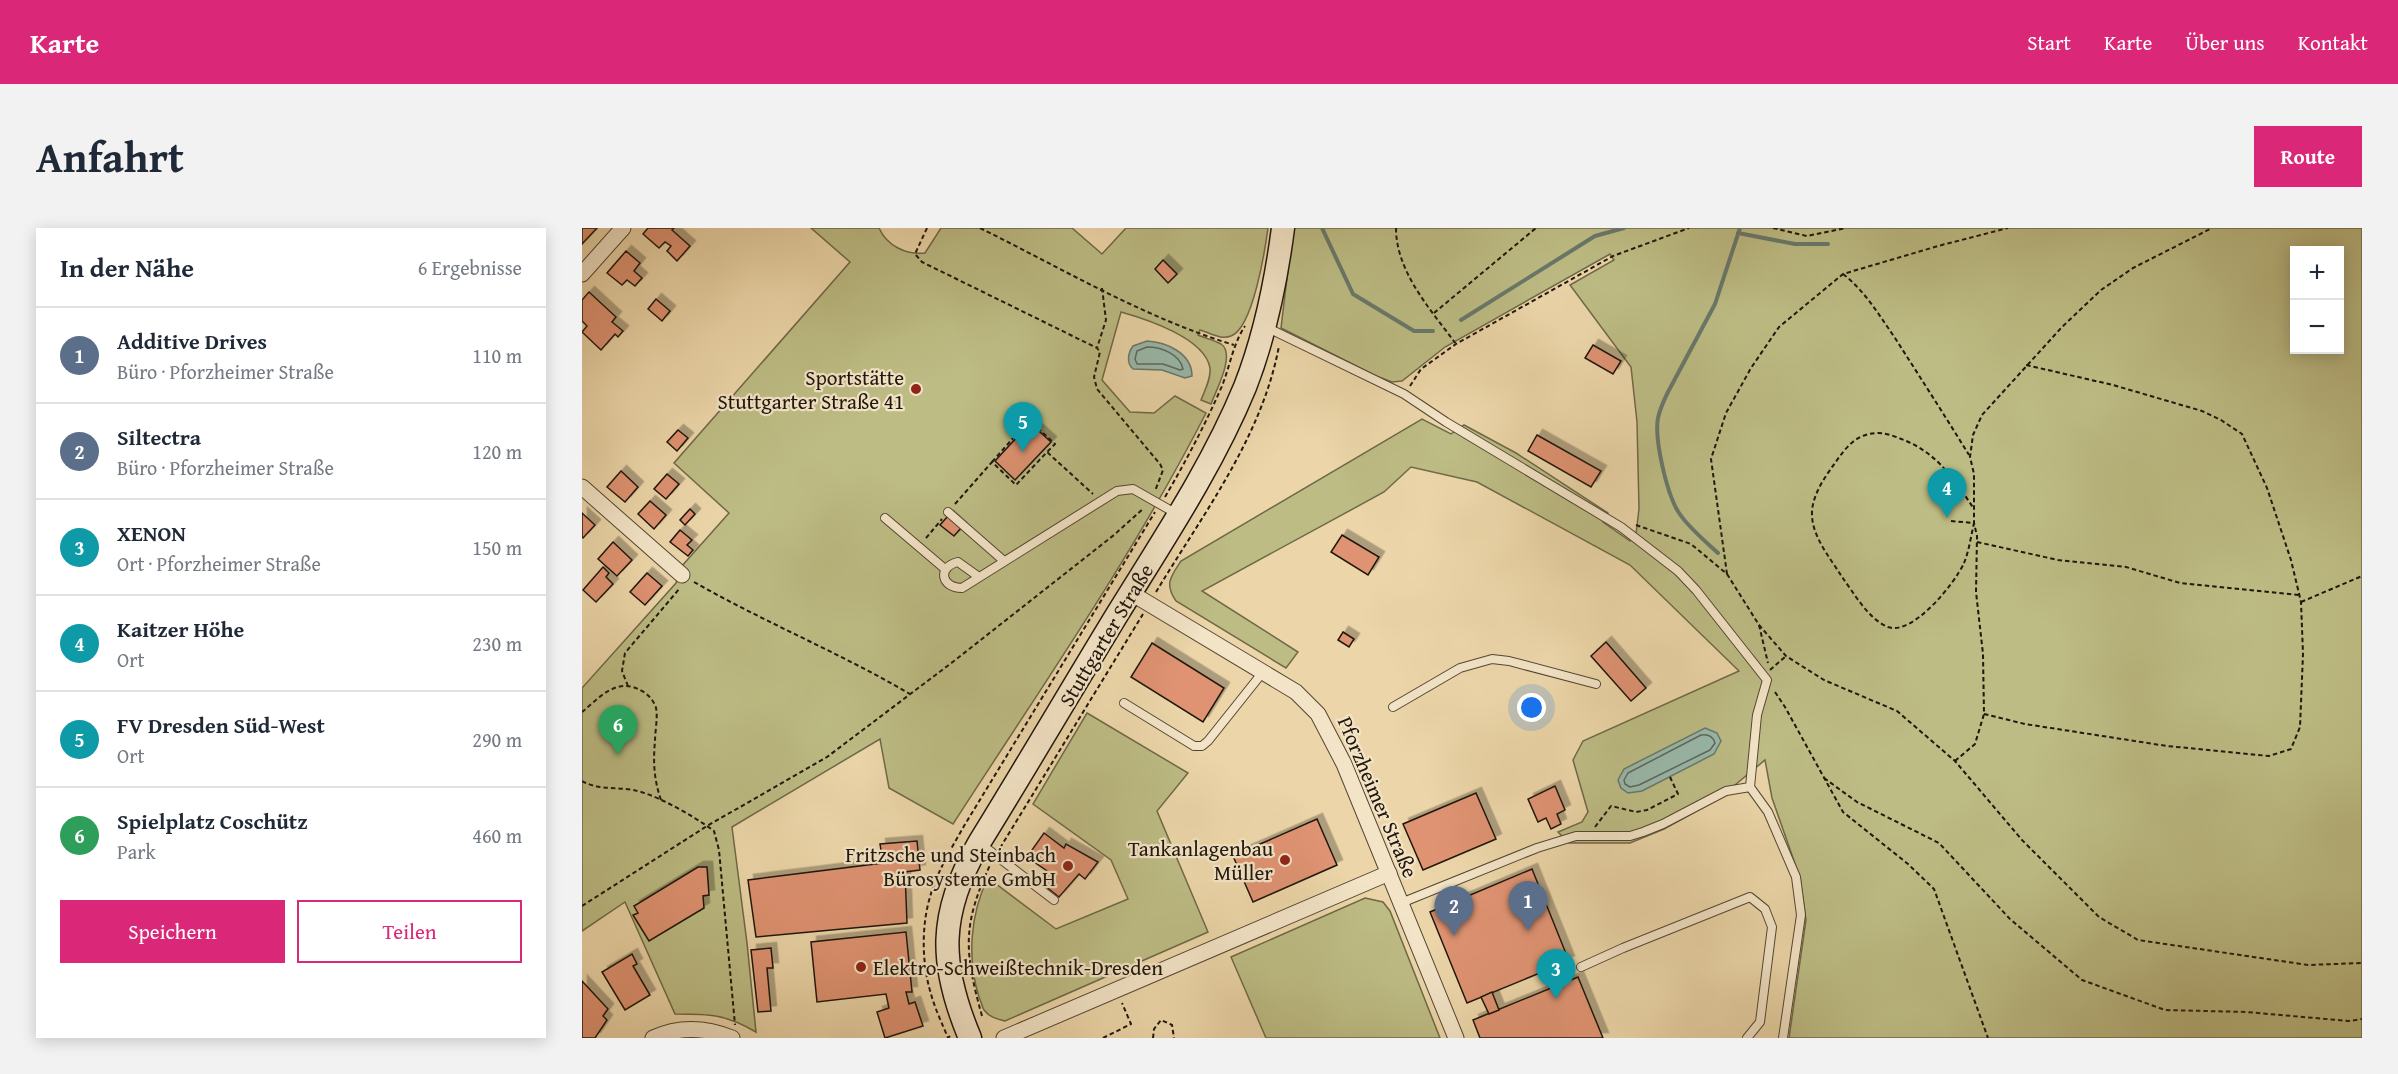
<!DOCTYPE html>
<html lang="de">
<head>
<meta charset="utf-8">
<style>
	:root { --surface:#fff; --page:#f2f2f3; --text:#1f2937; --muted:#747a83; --line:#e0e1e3; --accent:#db2777 }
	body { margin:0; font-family:"Gentium Book Plus",serif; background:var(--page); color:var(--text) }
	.controls { position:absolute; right:18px; top:18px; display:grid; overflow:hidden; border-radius:0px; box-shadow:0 3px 15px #0003 }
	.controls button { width:54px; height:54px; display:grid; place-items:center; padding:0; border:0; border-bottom:2px solid var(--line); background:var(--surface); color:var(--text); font:30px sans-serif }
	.you { position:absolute; left:950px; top:480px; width:21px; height:21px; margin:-15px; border:4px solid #fff; border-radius:50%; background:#1a73e8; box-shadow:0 0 0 9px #1a73e833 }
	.badge { display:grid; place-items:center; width:39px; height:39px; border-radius:50%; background:var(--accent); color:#fff; font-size:20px; font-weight:700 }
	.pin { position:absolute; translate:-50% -50px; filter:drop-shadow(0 2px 3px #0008) }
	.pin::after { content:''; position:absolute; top:32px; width:21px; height:18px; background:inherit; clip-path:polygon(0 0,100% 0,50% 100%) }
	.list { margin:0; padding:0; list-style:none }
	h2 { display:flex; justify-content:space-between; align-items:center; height:78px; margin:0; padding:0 24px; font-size:26px }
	h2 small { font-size:20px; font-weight:400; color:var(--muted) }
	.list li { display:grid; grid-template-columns:39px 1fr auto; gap:18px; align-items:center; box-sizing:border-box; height:96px; padding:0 24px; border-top:2px solid var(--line) }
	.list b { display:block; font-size:22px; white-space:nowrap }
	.list p { margin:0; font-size:20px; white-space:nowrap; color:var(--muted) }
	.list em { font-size:20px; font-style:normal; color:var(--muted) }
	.actions { display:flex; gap:12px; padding:18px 24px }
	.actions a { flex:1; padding:14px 0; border:2px solid var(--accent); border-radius:0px; text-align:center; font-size:21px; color:var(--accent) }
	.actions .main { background:var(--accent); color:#fff }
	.map { position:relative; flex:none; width:1780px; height:810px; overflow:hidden; border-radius:0px }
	header { display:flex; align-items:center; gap:36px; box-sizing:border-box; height:84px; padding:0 30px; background:var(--accent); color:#fff }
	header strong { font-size:28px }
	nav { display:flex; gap:33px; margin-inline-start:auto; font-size:21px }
	.intro { display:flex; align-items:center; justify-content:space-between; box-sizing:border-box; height:144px; padding:0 36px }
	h1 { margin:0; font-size:42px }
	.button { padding:15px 27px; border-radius:0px; background:var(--accent); color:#fff; font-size:21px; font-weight:700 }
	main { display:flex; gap:36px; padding:0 36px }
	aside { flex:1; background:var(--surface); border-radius:0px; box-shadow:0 3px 15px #0003 }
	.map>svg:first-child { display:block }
	.green { fill:#bdbc84; stroke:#6e6948; stroke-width:1.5; fill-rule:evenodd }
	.water { fill:#99b9ab; stroke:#68786b; stroke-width:1.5 }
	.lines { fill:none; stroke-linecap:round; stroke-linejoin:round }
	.shore { stroke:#5c685c; stroke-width:1.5 }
	.stream { stroke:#68786b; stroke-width:4 }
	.building { fill:#df9372; stroke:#1f160c; stroke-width:1.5; filter:url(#shadow) }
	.lane-casing { stroke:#524633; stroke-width:10 }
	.street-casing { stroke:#524633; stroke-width:17 }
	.secondary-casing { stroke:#1f160c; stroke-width:25 }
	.path { stroke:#1f160c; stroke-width:2; stroke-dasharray:4.5 3; stroke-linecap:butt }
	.lane { stroke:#f3e4c7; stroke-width:8 }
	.street { stroke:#f3e4c7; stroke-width:15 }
	.secondary { stroke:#f3e4c7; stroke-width:22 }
	.poi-dot { fill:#8f2418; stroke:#f3e4c7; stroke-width:2 }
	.labels { text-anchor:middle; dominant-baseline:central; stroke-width:4.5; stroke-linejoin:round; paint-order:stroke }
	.poi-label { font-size:21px; fill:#1f160c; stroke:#f3e4c7; text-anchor:end }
	.street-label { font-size:21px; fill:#1f160c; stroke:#f3e4c7 }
</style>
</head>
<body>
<header>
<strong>Karte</strong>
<nav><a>Start</a><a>Karte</a><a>Über uns</a><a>Kontakt</a></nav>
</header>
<div class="intro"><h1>Anfahrt</h1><a class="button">Route</a></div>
<main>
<aside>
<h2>In der Nähe<small>6 Ergebnisse</small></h2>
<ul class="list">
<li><span class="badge" style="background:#5c6f8a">1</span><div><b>Additive Drives</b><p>Büro · Pforzheimer Straße</p></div><em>110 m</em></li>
<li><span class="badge" style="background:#5c6f8a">2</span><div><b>Siltectra</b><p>Büro · Pforzheimer Straße</p></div><em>120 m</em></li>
<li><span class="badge" style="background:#0f9aa8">3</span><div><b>XENON</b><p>Ort · Pforzheimer Straße</p></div><em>150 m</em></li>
<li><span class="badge" style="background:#0f9aa8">4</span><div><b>Kaitzer Höhe</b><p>Ort</p></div><em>230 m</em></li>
<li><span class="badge" style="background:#0f9aa8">5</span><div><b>FV Dresden Süd-West</b><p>Ort</p></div><em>290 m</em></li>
<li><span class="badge" style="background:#2e9e5b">6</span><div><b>Spielplatz Coschütz</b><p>Park</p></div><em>460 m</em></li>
</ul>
<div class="actions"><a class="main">Speichern</a><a>Teilen</a></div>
</aside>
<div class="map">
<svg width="1780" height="810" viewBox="0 0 1780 810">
	<defs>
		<filter id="shadow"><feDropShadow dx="5.5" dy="-5.5" stdDeviation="0" flood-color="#0004"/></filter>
	</defs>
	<rect width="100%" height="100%" fill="#ecd6a9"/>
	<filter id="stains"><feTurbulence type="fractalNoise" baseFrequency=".00333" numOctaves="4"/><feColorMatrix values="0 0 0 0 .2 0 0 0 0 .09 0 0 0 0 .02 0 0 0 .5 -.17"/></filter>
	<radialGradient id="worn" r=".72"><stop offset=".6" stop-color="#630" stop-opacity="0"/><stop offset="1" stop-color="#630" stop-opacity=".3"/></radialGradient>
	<!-- green -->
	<g class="green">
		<path d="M 229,0 L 297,0 C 305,18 324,27 343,25 L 359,0 L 490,0 L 520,26 L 544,0 L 686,0 C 683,22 671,100 649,108 C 639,112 628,105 618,102 L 616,107 C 623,110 632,112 639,116 C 654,126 634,162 629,176 L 619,172 C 623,162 629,151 628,140 C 623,110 564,91 539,84 L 520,152 L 548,184 L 572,185 L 593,168 L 624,185 C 551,328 458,461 371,596 L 307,560 L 298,511 L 150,599 L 165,715 L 174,804 C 143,786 128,786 93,786 L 43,674 L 0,703 L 0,460 L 94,355 L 99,339 L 147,285 L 92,235 L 268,34 Z"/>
		<path d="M 711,0 L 1780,0 L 1780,810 L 1207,810 L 1224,692 L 1218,650 L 1190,570 L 1183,532 L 1135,572 L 1082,601 L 1048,615 L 987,615 L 976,604 L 1000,594 L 1006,584 L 991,532 L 1001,513 L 1157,443 L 1048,337 L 895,254 L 829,239 L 802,264 L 620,363 L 716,424 L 704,440 L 594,373 C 582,356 589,348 599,333 L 840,191 L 869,206 L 882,197 L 934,225 L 1026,285 L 1021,294 L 1048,313 L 1054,306 L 1057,281 L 1055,194 L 1049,139 L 988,57 L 1032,32 L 1028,26 L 863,119 L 820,153 L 810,154 L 794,148 L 699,100 ZM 1712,22 L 1758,22 L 1758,122 L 1712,122 Z"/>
		<path d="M 505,485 L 606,545 L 575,583 L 626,704 L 423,793 C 415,791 407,789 402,782 C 400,779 399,773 397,769 C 385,731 388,686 406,650 L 474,701 L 546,671 L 529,632 L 451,576 Z"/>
		<polygon points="783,670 801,674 808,683 858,810 684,810 649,729"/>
	</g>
	<!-- water -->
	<g class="water">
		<path d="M 565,113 C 584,114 610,125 610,148 L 603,150 L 580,142 L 551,141 C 544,135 546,125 551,118 Z"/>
		<polygon points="1123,500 1135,505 1139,513 1132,526 1060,563 1046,565 1039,560 1036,552 1042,541"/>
	</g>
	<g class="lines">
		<!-- shore -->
		<g class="shore">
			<path d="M 565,119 C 579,119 598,126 601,141 L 598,142 L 581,136 L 555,136 L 553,131 L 555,123 Z"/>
			<path d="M 1119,507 C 1126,506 1131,508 1133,515 L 1128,522 L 1057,557 L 1048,559 L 1043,556 L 1042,552 L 1046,545 Z"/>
		</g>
		<!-- stream -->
		<g class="stream">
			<polyline points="740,0 771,66 832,103 851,103"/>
			<polyline points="1156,5 1213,16 1246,16"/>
			<polyline points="879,92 1013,8 1042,0"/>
			<path d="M 1136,325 C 1123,313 1107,300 1097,285 C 1085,267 1072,211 1076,190 C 1078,181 1082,172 1086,164 L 1133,76 L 1158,0"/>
		</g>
	</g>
	<!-- building -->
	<g class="building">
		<polygon points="0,0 15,0 0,16"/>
		<polygon points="66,0 92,0 90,2 108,18 95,33 85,23 89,18 83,14 77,20 61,6"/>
		<polygon points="44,23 58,35 52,43 60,50 53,58 45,52 40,57 25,45"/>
		<polygon points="581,32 595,46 586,55 573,41"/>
		<polygon points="7,64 34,89 30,94 41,103 36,109 33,106 19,122 0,104 5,98 0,93 0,72"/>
		<polygon points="74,71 88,83 80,93 66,81"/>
		<polygon points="1011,117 1039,133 1031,146 1003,130"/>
		<polygon points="448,195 469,214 433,252 413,233"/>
		<polygon points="96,202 106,210 95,223 85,214"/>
		<polygon points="955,207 1019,243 1009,259 946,223"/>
		<polygon points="39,243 56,259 43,274 25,259"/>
		<polygon points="85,246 97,256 84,271 72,261"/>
		<polygon points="68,273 84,287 72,301 56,286"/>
		<polygon points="108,281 113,286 103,297 98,292"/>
		<polygon points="0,285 13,297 1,310 0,309"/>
		<polygon points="366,288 379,300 372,308 358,297"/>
		<polygon points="98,302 110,312 105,317 111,322 106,328 88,314"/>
		<polygon points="760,307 797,329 786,347 749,324"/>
		<polygon points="31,314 50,332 35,348 16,331"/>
		<polygon points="21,339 27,345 24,349 31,356 14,374 1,362"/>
		<polygon points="65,345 80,358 63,377 48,364"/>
		<polygon points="761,404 772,411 767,419 756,412"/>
		<polygon points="1024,414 1064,460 1049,473 1009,428"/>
		<polygon points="570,415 642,460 621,494 549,449"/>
		<polygon points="973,558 983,582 975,586 979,596 969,601 964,590 956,594 946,571"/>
		<polygon points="894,565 914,611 841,642 821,596"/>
		<polygon points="735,591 755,637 671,674 651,628"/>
		<polygon points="462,605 482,620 484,616 516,634 503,651 497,646 477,669 457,653 465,643 445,629"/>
		<polygon points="335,613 338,642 323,644 325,695 174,709 166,652 301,635 298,616"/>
		<polygon points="116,639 125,639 127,667 121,668 122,680 67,713 51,687 56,685 52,678"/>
		<polygon points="950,641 987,733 885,775 848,684"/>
		<polygon points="324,704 330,764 324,764 327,776 333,774 341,798 303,810 295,784 307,780 304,766 235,774 229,714"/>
		<polygon points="189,720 191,740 185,740 189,783 176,784 169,722"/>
		<polygon points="50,726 55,736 51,738 68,767 43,782 20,744"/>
		<polygon points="974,738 981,755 970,760 962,743"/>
		<polygon points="996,749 1021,810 898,810 891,792"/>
		<polygon points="0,753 26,781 21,788 25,792 13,810 0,810"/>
		<polygon points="910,764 917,782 907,786 899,769"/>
	</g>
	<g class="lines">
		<!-- lane casing -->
		<g class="lane-casing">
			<g id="lane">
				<polyline points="686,100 822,166 864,194 1039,299 1096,343 1114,362 1185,452 1175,487 1168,559"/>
				<polyline points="366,284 422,333"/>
				<polyline points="303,290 363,341"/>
				<path d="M 397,349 L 376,334 C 355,339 359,360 380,360 L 535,263 L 551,261 L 595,286"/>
				<polyline points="542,475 612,518 620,518 626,513 681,444"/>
				<polyline points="811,479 878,440 910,431 927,433 1014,456"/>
				<polyline points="399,616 472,672"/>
				<polyline points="819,675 955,620 994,608 1048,608 1061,604 1081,596 1144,563 1168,559 1186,584 1214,649 1219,687 1201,810"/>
				<polyline points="999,739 1041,720 1168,669 1183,681 1190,699 1178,794 1165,810"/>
			</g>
		</g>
		<!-- street casing -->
		<g class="street-casing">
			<g id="street">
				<polyline points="0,46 41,0"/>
				<polyline points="0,259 100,347"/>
				<polyline points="549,365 714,464 736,486 762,536 874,810"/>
				<path d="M 71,810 C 97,798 123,799 150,810"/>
				<polyline points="422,810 807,645"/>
			</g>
		</g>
		<!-- secondary casing -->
		<g class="secondary-casing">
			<path id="secondary" d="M 388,810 C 357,736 356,686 397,615 C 444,539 489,462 536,385 C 581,312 630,239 663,159 C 683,108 694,54 701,0"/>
		</g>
		<!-- path -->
		<g class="path">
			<polyline points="345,0 333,26 340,34 515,120"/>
			<path d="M 398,0 C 481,41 563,90 652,117"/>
			<path d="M 814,0 C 814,44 849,82 874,116"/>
			<polyline points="1191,0 1225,8 1264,0"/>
			<path d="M 1261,46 C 1283,63 1297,87 1313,110 C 1338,149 1363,188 1387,227"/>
			<polyline points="520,60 524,92 515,120 518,124 512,149 515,161 578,236 581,242 573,263"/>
			<polyline points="852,85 954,0"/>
			<polyline points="828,158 839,141 874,116 1031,28 1107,0"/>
			<polyline points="410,234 447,192 473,216 465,224"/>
			<path d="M 583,269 C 604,233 623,197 640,158 C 648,138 651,116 663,98"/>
			<polyline points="373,276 410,234 434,257 465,224 511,266"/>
			<path d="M 1369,293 L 1392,295 C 1389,308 1387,323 1382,335 C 1373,355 1331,408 1306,399 C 1286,391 1272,365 1260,349 C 1249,331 1231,310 1230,288 C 1229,269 1242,250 1253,235 C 1264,219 1275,205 1296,205 C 1305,205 1314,209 1322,212 C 1356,226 1373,252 1392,281"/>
			<polyline points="1054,297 1109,316 1145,346 1129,231 1144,185 1169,140 1197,99 1261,46 1356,18 1426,0"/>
			<polyline points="344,310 360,291"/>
			<polyline points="1395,314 1476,332 1544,339 1598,355 1717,367"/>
			<polyline points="1145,346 1177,397 1204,428 1242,452 1315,483 1373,533 1440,612 1517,689 1556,712 1726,737 1780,735"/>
			<path d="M 112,354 C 182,394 258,425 328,466"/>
			<path d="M 574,364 C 621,286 680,209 697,118"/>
			<polyline points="1719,374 1780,348"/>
			<polyline points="1177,397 1186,435"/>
			<polyline points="1188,442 1204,428"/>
			<polyline points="46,458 40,443 43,425 98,360"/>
			<polyline points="1193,464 1203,479 1261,584 1326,636 1352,661 1406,810"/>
			<path d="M 0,484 C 17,470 35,448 60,463 C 66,466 72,473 74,480 C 76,490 73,503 73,513 C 71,534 72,552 79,572"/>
			<polyline points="1402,486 1443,496 1585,518 1687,528 1709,521 1718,499 1721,426 1719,374 1709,332 1685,260 1660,206 1639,192 1620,183 1531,157 1444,137"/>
			<polyline points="1373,533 1393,516 1402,486 1401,426 1394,364 1395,308 1392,295 1392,246 1388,229 1391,207 1400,187 1480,99 1519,62 1551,40 1630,0"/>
			<polyline points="1242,550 1275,574 1357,615 1428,691 1500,752 1583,782 1664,784 1767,793 1780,791"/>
			<path d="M 0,553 C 16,562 33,559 51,562 C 74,566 113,589 132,603 L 137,622 L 153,797"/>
			<polyline points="1013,599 1029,578 1054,584 1065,582 1096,566 1088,549"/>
			<polyline points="418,620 561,386"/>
			<polyline points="0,678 125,598 245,529 372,433 532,307 562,280"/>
			<path d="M 400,788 C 382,723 380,697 409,635"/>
			<path d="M 368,808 L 366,810 C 360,795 353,781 349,766 C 340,737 339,699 348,669 C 355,644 369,621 382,598 L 573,284"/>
			<polyline points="521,810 549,796 540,775"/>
			<polyline points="571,810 572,801 579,792 590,797 592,810"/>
		</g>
		<!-- lane -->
		<use href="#lane" class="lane"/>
		<!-- street -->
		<use href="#street" class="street"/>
		<!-- secondary -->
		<use href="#secondary" class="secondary"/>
	</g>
	<!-- markers -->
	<g class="poi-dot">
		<circle cx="334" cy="161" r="6"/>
		<circle cx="703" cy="632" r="6"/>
		<circle cx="486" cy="638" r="6"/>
		<circle cx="279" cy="739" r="6"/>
	</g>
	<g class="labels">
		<!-- poi labels -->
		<g class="poi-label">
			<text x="322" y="149">Sportstätte<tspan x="322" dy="24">Stuttgarter Straße 41</tspan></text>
			<text x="691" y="620">Tankanlagenbau<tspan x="691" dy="24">Müller</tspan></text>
			<text x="474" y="626">Fritzsche und Steinbach<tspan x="474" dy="24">Bürosysteme GmbH</tspan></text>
			<text x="291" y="739" text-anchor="start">Elektro-Schweißtechnik-Dresden</text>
		</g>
		<!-- street labels -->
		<g class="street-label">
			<text transform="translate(524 407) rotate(-59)">Stuttgarter Straße</text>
			<text transform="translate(796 569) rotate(67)">Pforzheimer Straße</text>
		</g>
	</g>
	<rect width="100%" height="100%" filter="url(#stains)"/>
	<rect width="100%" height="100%" fill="url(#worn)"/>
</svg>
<div class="controls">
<button>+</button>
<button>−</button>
</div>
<div class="you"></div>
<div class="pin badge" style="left:946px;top:703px;background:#5c6f8a">1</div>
<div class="pin badge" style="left:872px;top:708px;background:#5c6f8a">2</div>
<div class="pin badge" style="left:974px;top:771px;background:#0f9aa8">3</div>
<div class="pin badge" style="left:1365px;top:290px;background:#0f9aa8">4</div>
<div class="pin badge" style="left:441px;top:224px;background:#0f9aa8">5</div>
<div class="pin badge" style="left:36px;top:527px;background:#2e9e5b">6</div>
</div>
</main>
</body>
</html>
